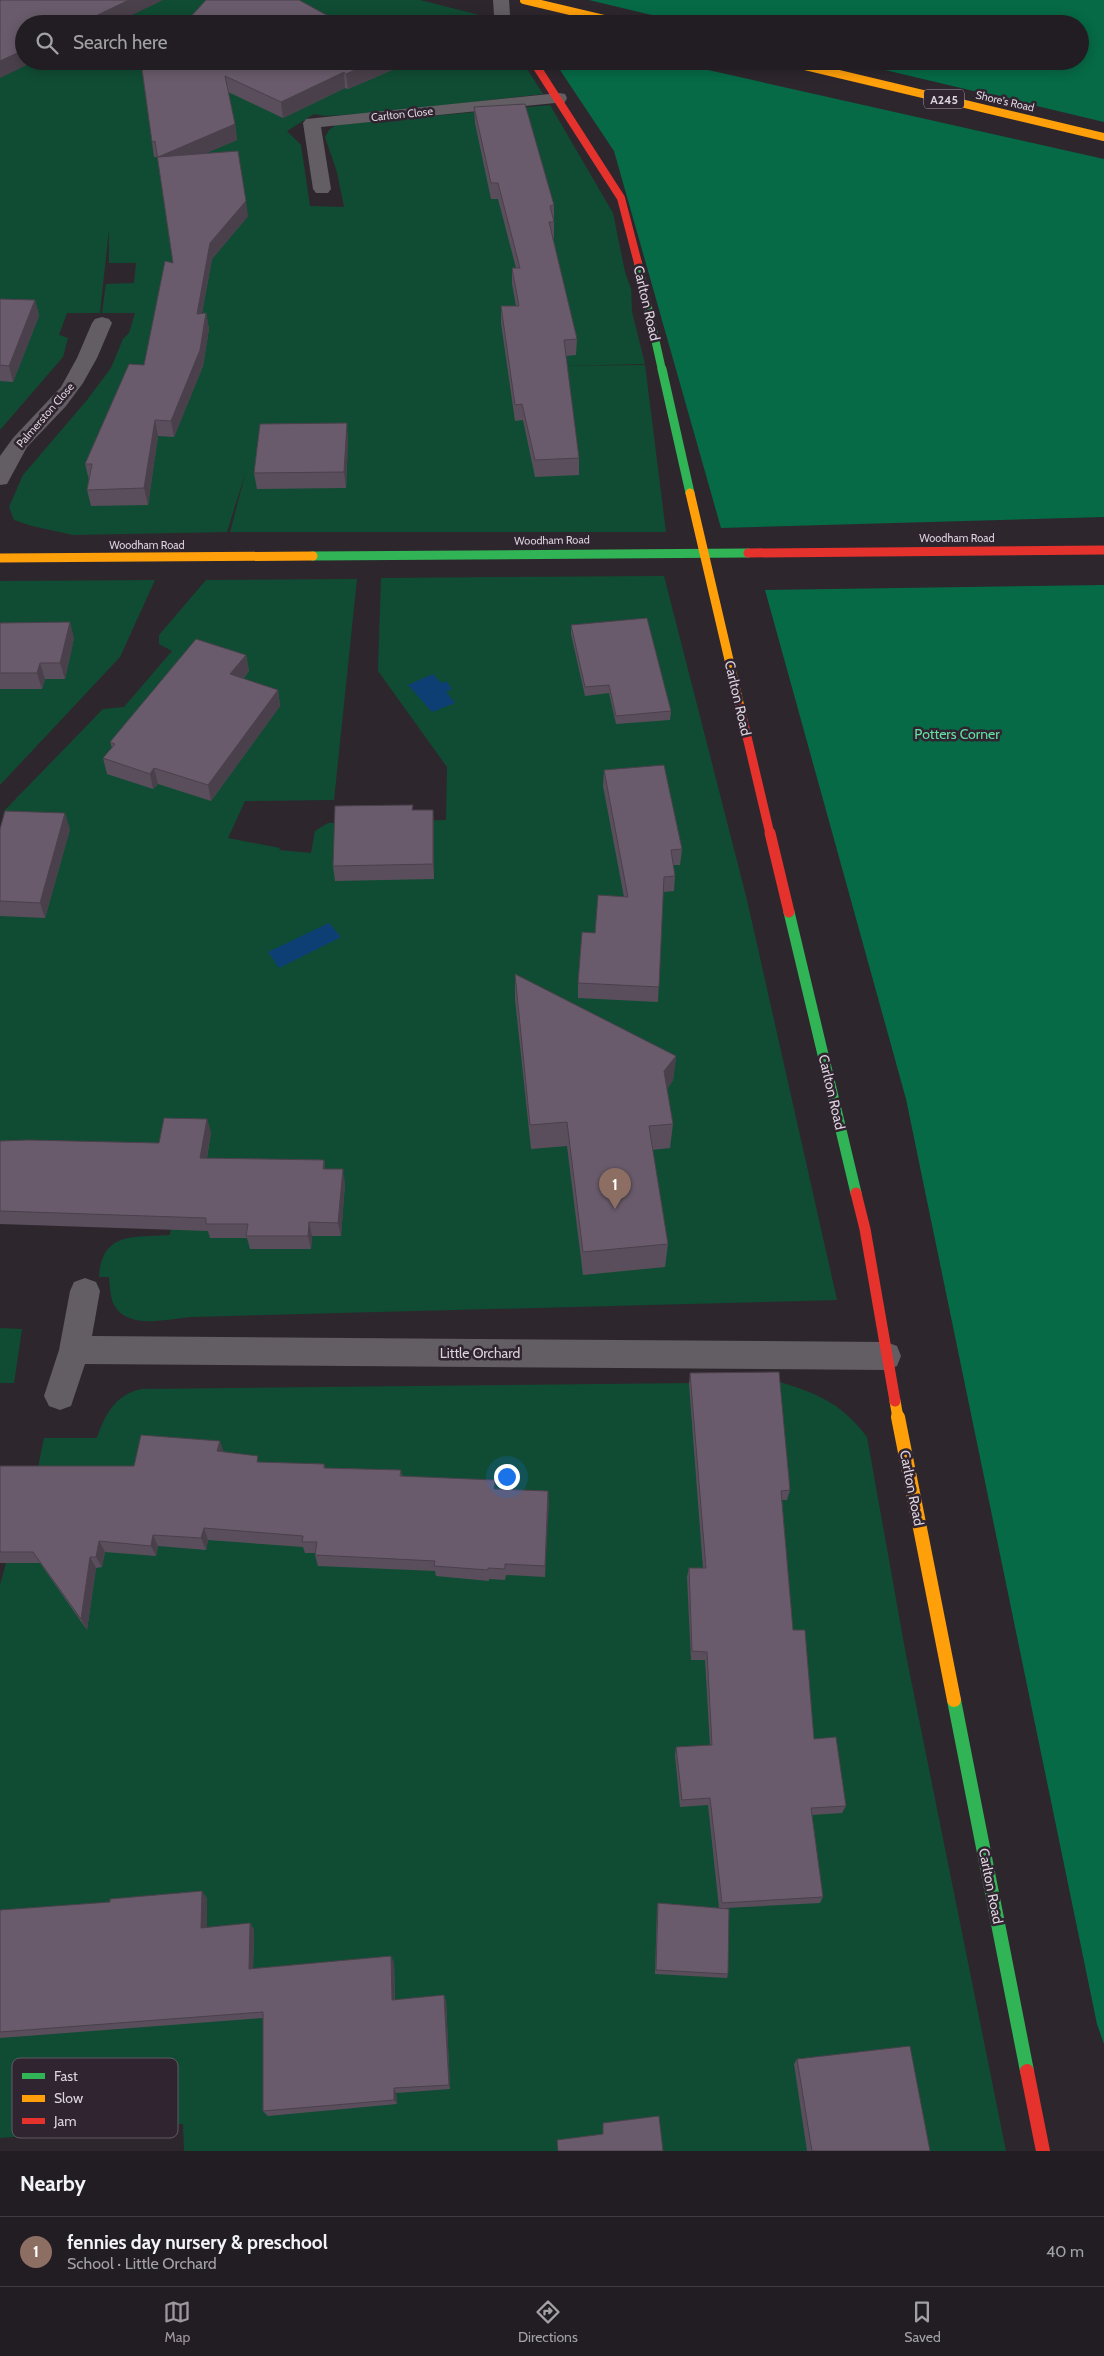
<!DOCTYPE html>
<html lang="en">
<head>
<meta charset="utf-8">
<style>
	:root { --surface:#221d22; --page:#2e2a2f; --text:#f1f3f6; --muted:#a2a2a5; --line:#3f3b40; --accent:#9e979f }
	body { margin:0; font-family:Cabin,sans-serif; background:var(--page); color:var(--text) }
	.you { position:absolute; left:506px; top:1476px; width:18px; height:18px; margin:-12px; border:4px solid #fff; border-radius:50%; background:#1a73e8; box-shadow:0 0 0 8px #1a73e833 }
	.badge { display:grid; place-items:center; width:32px; height:32px; border-radius:50%; background:var(--accent); color:#fff; font-size:16px; font-weight:700 }
	.pin { position:absolute; translate:-50% -41px; filter:drop-shadow(0 1px 2px #0008) }
	.pin::after { content:''; position:absolute; top:26px; width:18px; height:15px; background:inherit; clip-path:polygon(0 0,100% 0,50% 100%) }
	.list { margin:0; padding:0; list-style:none }
	h2 { display:flex; justify-content:space-between; align-items:center; height:65px; margin:0; padding:0 20px; font-size:21px }
	h2 small { font-size:16px; font-weight:400; color:var(--muted) }
	.list li { display:grid; grid-template-columns:32px 1fr auto; gap:15px; align-items:center; box-sizing:border-box; height:70px; padding:0 20px; border-top:1px solid var(--line) }
	.list b { display:block; font-size:19px; white-space:nowrap }
	.list p { margin:0; font-size:16px; white-space:nowrap; color:var(--muted) }
	.list em { font-size:16px; font-style:normal; color:var(--muted) }
	.icon { flex:none; width:28px; height:28px; fill:none; stroke:currentColor; stroke-width:2; stroke-linecap:round; stroke-linejoin:round }
	.map { position:relative; flex:none; width:1104px; height:2151px; overflow:hidden }
	.search { position:absolute; background:var(--surface); box-shadow:0 2px 12px #0003; left:15px; right:15px; top:15px; height:55px; display:flex; align-items:center; gap:12px; box-sizing:border-box; padding:0 18px; border-radius:28px; color:var(--muted); font-size:19px }
	.sheet { height:135px; background:var(--surface) }
	nav { display:flex; justify-content:space-around; align-items:center; box-sizing:border-box; height:70px; border-top:1px solid var(--line); background:var(--surface); font-size:14px; color:var(--muted) }
	nav a { display:grid; justify-items:center; gap:2px }
	nav .on { color:var(--accent) }
	.map>svg:first-child { display:block }
	.green { fill:#104c33 }
	.forest { fill:#066a46 }
	.water { fill:#0d3f75 }
	.lines { fill:none; stroke-linecap:round; stroke-linejoin:round }
	.street { fill:#635e63; fill-rule:evenodd }
	.fast-far3 { stroke:#30b455; stroke-width:8 }
	.fast-far2 { stroke:#30b455; stroke-width:9 }
	.fast-far1 { stroke:#30b455; stroke-width:11 }
	.fast { stroke:#30b455; stroke-width:14 }
	.slow-far3 { stroke:#ff9f0a; stroke-width:8 }
	.slow-far2 { stroke:#ff9f0a; stroke-width:9 }
	.slow-far1 { stroke:#ff9f0a; stroke-width:11 }
	.slow { stroke:#ff9f0a; stroke-width:14 }
	.jam-far3 { stroke:#e5322d; stroke-width:8 }
	.jam-far2 { stroke:#e5322d; stroke-width:9 }
	.jam-far1 { stroke:#e5322d; stroke-width:11 }
	.jam { stroke:#e5322d; stroke-width:14 }
	.wall { fill:#5a4e5c }
	.shaded-wall { fill:#4a404b }
	.building { fill:#695b6b; stroke:#4a404b }
	.labels { text-anchor:middle; dominant-baseline:central; stroke-width:5; stroke-linejoin:round; paint-order:stroke }
	.far-street-label { font-size:11px; fill:#dbd3dc; stroke:#2f2430 }
	.shield { fill:#2f2430; stroke:#a79ea8; stroke-width:1 }
	.shield-label { font-size:12px; font-weight:bold; fill:#dbd3dc }
	.street-label { font-size:14px; fill:#dbd3dc; stroke:#2f2430 }
	.park-label { font-size:14px; fill:#61dfa1; stroke:#2f2430 }
	.key { fill:#2f2430; stroke:#635964; stroke-width:1 }
	.key-label { font-size:14px; fill:#dbd3dc }
</style>
</head>
<body>
<div class="map">
<svg width="1104" height="2151" viewBox="0 0 1104 2151">
	<rect width="100%" height="100%" fill="#2d272d"/>
	<!-- green -->
	<g class="green">
		<polygon points="0,0 420,0 495,19 498,24 24,24 24,61 522,61 543,94 377,113 325,116 314,114 287,131 301,145 310,206 344,207 337,172 325,137 329,130 336,125 550,105 613,213 625,272 631,289 632,312 645,364 554,366 645,365 666,532 230,532 246,471 227,532 73,535 32,526 14,520 9,507 23,475 87,400 111,368 123,339 129,333 135,313 102,313 106,284 134,283 136,263 109,263 109,229 100,313 67,313 59,335 68,338 63,357 0,430"/>
		<path d="M 664,576 L 747,900 L 837,1300 L 191,1317 C 168,1319 128,1330 114,1305 C 110,1297 110,1286 109,1277 L 99,1277 C 102,1230 136,1238 170,1235 L 172,1221 L 164,1157 L 0,1155 L 0,832 L 4,811 L 103,709 L 124,707 L 172,651 L 159,644 L 159,635 L 206,580 L 357,579 L 334,800 L 245,801 L 228,838 L 280,848 L 279,850 L 311,853 L 315,831 L 328,823 L 446,820 L 447,767 L 378,671 L 381,578 Z"/>
		<polygon points="155,580 120,657 0,785 0,581"/>
		<polygon points="0,1328 22,1329 14,1383 0,1383"/>
		<path d="M 780,1382 C 819,1394 842,1404 867,1437 L 906,1655 L 1006,2151 L 184,2151 L 183,2124 L 0,2138 L 0,1585 L 6,1563 L 61,1563 L 102,1567 L 113,1496 L 36,1477 L 44,1438 L 97,1438 C 105,1414 116,1394 142,1389 Z"/>
	</g>
	<!-- forest -->
	<g class="forest">
		<polygon points="589,0 1104,0 1104,122 847,61 1080,61 1080,24 689,24"/>
		<polygon points="554,61 668,61 1104,159 1104,517 721,528 614,151"/>
		<polygon points="1104,585 1104,2044 1097,2024 906,1099 765,590"/>
	</g>
	<!-- water -->
	<g class="water">
		<polygon points="433,674 441,683 446,681 452,689 446,692 455,703 432,712 408,685"/>
		<polygon points="329,923 341,937 279,968 268,952"/>
	</g>
	<g class="lines">
		<!-- street -->
		<g class="street">
			<polygon points="493,0 509,0 510,15 516,24 500,24 494,15"/>
			<polygon points="559,93 565,94 567,98 565,102 321,127 331,189 328,193 316,193 313,189 303,123 306,119"/>
			<polygon points="102,317 109,319 112,323 97,358 83,383 66,406 27,447 7,484 0,485 0,456 13,438 61,387 77,358 92,323 95,319"/>
			<polygon points="85,1278 96,1282 100,1291 92,1336 886,1342 897,1346 901,1356 897,1366 886,1370 85,1364 71,1406 60,1410 49,1406 44,1396 59,1350 70,1291 74,1282"/>
		</g>
		<!-- fast-far3 -->
		<polyline class="fast-far3" points="638,263 662,370"/>
		<!-- fast-far2 -->
		<g class="fast-far2">
			<polyline points="662,369 690,493"/>
			<polyline points="313,556 748,553"/>
		</g>
		<!-- fast-far1 -->
		<polyline class="fast-far1" points="789,912 856,1193"/>
		<!-- fast -->
		<polyline class="fast" points="954,1700 1027,2071"/>
		<!-- slow-far3 -->
		<g class="slow-far3">
			<polyline points="524,0 625,24"/>
			<polyline points="784,61 1104,137"/>
		</g>
		<!-- slow-far2 -->
		<g class="slow-far2">
			<polyline points="690,493 740,707"/>
			<polyline points="0,558 313,556"/>
		</g>
		<!-- slow-far1 -->
		<polyline class="slow-far1" points="895,1401 898,1418"/>
		<!-- slow -->
		<polyline class="slow" points="898,1417 954,1700"/>
		<!-- jam-far3 -->
		<polyline class="jam-far3" points="533,61 621,198 638,263"/>
		<!-- jam-far2 -->
		<g class="jam-far2">
			<polyline points="748,553 1104,550"/>
			<polyline points="740,707 770,834"/>
		</g>
		<!-- jam-far1 -->
		<g class="jam-far1">
			<polyline points="770,833 789,912"/>
			<polyline points="856,1193 865,1229 895,1401"/>
		</g>
		<!-- jam -->
		<polyline class="jam" points="1027,2071 1043,2151"/>
	</g>
	<!-- wall -->
	<g class="wall">
		<polygon points="397,68 348,89 345,88 283,118 228,92 235,124 237,140 206,153 248,216 212,259 202,313 206,313 209,329 203,366 174,437 158,436 148,505 91,506 87,490 89,480 85,464 144,365 173,263 158,157 154,157 142,69"/>
		<polygon points="474,107 554,205 554,238 553,238 577,339 576,355 566,356 579,458 579,475 535,477 523,420 515,421 501,323 501,306 516,306 512,284 512,268 516,268 498,199 491,199 475,123"/>
		<polygon points="0,299 35,300 39,316 13,382 0,381"/>
		<polygon points="348,439 346,488 257,489 254,473"/>
		<polygon points="0,623 74,638 65,679 45,679 42,689 0,689"/>
		<polygon points="571,625 671,711 670,720 616,724 609,693 585,696 571,634"/>
		<polygon points="246,655 249,671 243,679 278,690 280,706 211,801 158,784 153,789 107,774 103,758 112,748 110,742"/>
		<polygon points="604,770 682,849 680,865 673,865 675,876 674,891 663,892 658,1002 578,998 578,983 595,933 624,897 603,786"/>
		<polygon points="413,810 434,825 434,879 335,881 333,866"/>
		<polygon points="0,829 70,829 45,918 0,916"/>
		<polygon points="515,974 676,1056 673,1080 667,1089 673,1124 670,1148 652,1150 668,1244 665,1267 583,1275 567,1146 531,1149 515,999"/>
		<polygon points="207,1119 211,1133 207,1158 324,1160 325,1169 345,1183 341,1236 312,1236 311,1249 250,1249 247,1238 210,1238 208,1231 0,1224 0,1141 159,1143"/>
		<polygon points="690,1373 790,1490 787,1500 782,1500 793,1630 814,1739 846,1806 842,1813 812,1815 823,1897 820,1903 726,1908 728,1974 727,1978 655,1974 657,1907 658,1903 719,1908 708,1805 680,1807 675,1755 676,1747 710,1745 705,1660 691,1660 687,1577 689,1568 703,1568 689,1384"/>
		<polygon points="224,1452 260,1462 324,1464 325,1468 401,1470 402,1476 496,1489 548,1491 545,1577 506,1575 505,1580 489,1579 489,1581 436,1576 435,1571 318,1566 315,1555 316,1553 305,1553 303,1547 208,1540 206,1550 158,1546 156,1556 105,1552 102,1567 96,1568 87,1630 40,1563 0,1563 0,1466 134,1466"/>
		<polygon points="207,1898 207,1928 250,1923 254,1930 253,1968 394,1962 395,2000 444,1995 446,2001 450,2089 396,2093 397,2104 268,2116 263,2111 263,2018 0,2038 0,1910"/>
		<polygon points="797,2059 930,2151 807,2151 794,2064"/>
	</g>
	<!-- shaded-wall -->
	<g class="shaded-wall">
		<polygon points="129,0 163,0 114,24 79,24"/>
		<polygon points="24,50 24,61 35,61 0,78 0,61"/>
		<polygon points="375,61 397,61 397,68 348,89 346,74"/>
		<polygon points="344,72 345,88 283,118 281,102"/>
		<polygon points="235,124 237,140 161,172 158,157"/>
		<polygon points="246,201 248,216 212,259 199,329 197,314 210,243"/>
		<polygon points="35,300 39,316 13,382 9,366"/>
		<polygon points="206,313 209,329 203,366 174,437 171,421"/>
		<polygon points="155,420 158,436 148,505 144,488"/>
		<polygon points="347,423 348,439 346,488 344,472"/>
		<polygon points="70,622 74,638 65,679 60,663"/>
		<polygon points="246,655 249,671 233,690 230,674"/>
		<polygon points="40,663 45,679 42,689 37,673"/>
		<polygon points="278,690 280,706 211,801 208,785"/>
		<polygon points="154,768 158,784 153,789 150,774"/>
		<polygon points="433,810 434,825 434,879 433,864"/>
		<polygon points="65,813 70,829 45,918 40,903"/>
		<polygon points="676,1056 673,1080 662,1096 664,1071"/>
		<polygon points="207,1119 211,1133 204,1173 200,1158"/>
		<polygon points="324,1160 326,1174 323,1169"/>
		<polygon points="343,1169 345,1183 341,1236 338,1223"/>
		<polygon points="309,1222 312,1236 311,1249 308,1236"/>
		<polygon points="220,1441 224,1453 217,1451"/>
		<polygon points="548,1491 549,1502 545,1577 545,1566"/>
		<polygon points="204,1528 208,1540 206,1550 201,1538"/>
		<polygon points="153,1535 158,1546 156,1556 151,1546"/>
		<polygon points="99,1541 105,1552 102,1567 96,1557"/>
		<polygon points="90,1557 96,1568 87,1630 81,1619"/>
		<polygon points="202,1891 207,1898 207,1935 201,1928"/>
		<polygon points="250,1923 254,1930 253,1975 249,1969"/>
		<polygon points="391,1956 394,1962 395,2006 392,2000"/>
		<polygon points="444,1995 446,2001 450,2089 449,2085"/>
		<polygon points="394,2088 396,2093 397,2104 394,2100"/>
	</g>
	<!-- building -->
	<g class="building">
		<polygon points="0,0 129,0 79,24 24,24 24,50 0,61"/>
		<polygon points="206,0 299,0 343,24 184,24"/>
		<polygon points="149,61 375,61 346,74 344,72 281,102 225,76 235,124 158,157 238,151 246,201 210,243 197,314 206,313 200,350 171,421 155,420 144,488 87,490 92,464 85,464 129,364 144,365 165,261 173,263 155,141 152,142 142,69"/>
		<polygon points="525,104 554,205 550,206 554,222 549,222 577,339 564,340 579,458 535,460 522,404 515,405 501,306 519,306 512,268 520,268 498,183 491,183 474,107"/>
		<polygon points="0,299 35,300 9,366 0,365"/>
		<polygon points="347,423 344,472 254,473 260,424"/>
		<polygon points="647,618 671,711 616,716 609,685 585,687 571,625"/>
		<polygon points="70,622 60,663 40,663 37,673 0,673 0,623"/>
		<polygon points="196,639 246,655 230,674 278,690 208,785 154,768 150,774 103,758 115,744 110,742"/>
		<polygon points="664,765 682,849 671,850 675,876 664,877 659,987 578,983 582,932 595,933 598,895 628,897 604,770"/>
		<polygon points="413,805 412,810 433,810 433,864 333,866 335,806"/>
		<polygon points="5,811 65,813 40,903 0,901 0,829"/>
		<polygon points="515,974 676,1056 664,1071 673,1124 649,1126 668,1244 583,1252 567,1122 530,1125"/>
		<polygon points="164,1118 207,1119 200,1158 324,1160 323,1169 343,1169 338,1223 309,1222 308,1236 246,1236 248,1224 206,1224 206,1218 0,1211 0,1141 28,1140 159,1143"/>
		<polygon points="779,1372 790,1490 781,1491 793,1630 805,1630 814,1739 836,1737 846,1806 811,1808 823,1897 722,1903 710,1798 682,1800 676,1747 712,1745 707,1652 692,1651 689,1568 706,1568 690,1373"/>
		<polygon points="141,1435 220,1441 217,1451 258,1456 257,1462 324,1464 324,1468 401,1470 400,1476 495,1480 494,1489 548,1491 545,1566 505,1564 505,1569 488,1568 488,1570 434,1566 435,1561 315,1555 317,1542 302,1542 303,1536 204,1528 201,1538 153,1535 151,1546 99,1541 96,1557 90,1557 81,1619 33,1552 0,1552 0,1466 134,1466"/>
		<polygon points="202,1891 201,1928 250,1923 249,1969 391,1956 392,2000 444,1995 449,2085 394,2088 394,2100 263,2111 263,2012 0,2032 0,1910 110,1902 110,1899"/>
		<polygon points="658,1903 729,1909 728,1974 656,1970"/>
		<polygon points="910,2046 930,2151 812,2151 797,2059"/>
		<polygon points="659,2116 663,2151 558,2151 557,2140 603,2134 603,2123"/>
	</g>
	<g class="labels">
		<!-- far-street labels -->
		<g class="far-street-label">
			<text transform="translate(1005 101) rotate(13)">Shore's Road</text>
			<text transform="translate(402 114) rotate(-6)">Carlton Close</text>
			<text transform="translate(45 415) rotate(-49)">Palmerston Close</text>
			<text x="957" y="538">Woodham Road</text>
			<text transform="translate(552 540) rotate(-1)">Woodham Road</text>
			<text x="147" y="545">Woodham Road</text>
		</g>
		<!-- shield labels -->
		<rect class="shield" x="924" y="89.5" width="40" height="19" rx="4"/>
		<g class="shield-label">
			<text x="944" y="99">A245</text>
		</g>
		<!-- street labels -->
		<g class="street-label">
			<text transform="translate(647 303) rotate(77)">Carlton Road</text>
			<text transform="translate(738 698) rotate(77)">Carlton Road</text>
			<text transform="translate(832 1092) rotate(77)">Carlton Road</text>
			<text x="480" y="1353">Little Orchard</text>
			<text transform="translate(912 1488) rotate(79)">Carlton Road</text>
			<text transform="translate(991 1886) rotate(79)">Carlton Road</text>
		</g>
		<!-- park labels -->
		<g class="park-label">
			<text x="957" y="734">Potters Corner</text>
		</g>
	</g>
	<!-- legend -->
	<rect x="12" y="2058" width="166" height="80" rx="8" class="key"/>
	<rect x="22" y="2073" width="23" height="6" fill="#30b455"/>
	<rect x="22" y="2095" width="23" height="7" fill="#ff9f0a"/>
	<rect x="22" y="2118" width="23" height="6" fill="#e5322d"/>
	<g class="key-label">
		<text x="54" y="2081">Fast</text>
		<text x="54" y="2103">Slow</text>
		<text x="54" y="2126">Jam</text>
	</g>
</svg>
<div class="you"></div>
<div class="pin badge" style="left:615px;top:1209px;background:#8d6e63">1</div>
<div class="search"><svg class="icon" aria-label="search" viewBox="0 0 24 24"><circle cx="10" cy="10" r="6"/><path d="M15 15l6 6"/></svg>Search here</div>
</div>
<section class="sheet">
<h2>Nearby<small></small></h2>
<ul class="list">
<li><span class="badge" style="background:#8d6e63">1</span><div><b>fennies day nursery &amp; preschool</b><p>School · Little Orchard</p></div><em>40 m</em></li>
</ul>
</section>
<nav>
<a class="on"><svg class="icon" aria-label="map" viewBox="0 0 24 24"><path d="M3 6l6-2 6 2 6-2v14l-6 2-6-2-6 2zM9 4v14M15 6v14"/></svg>Map</a>
<a><svg class="icon" aria-label="directions" viewBox="0 0 24 24"><path d="M12 3l9 9-9 9-9-9zM9 14v-3h6M13 9l2 2-2 2"/></svg>Directions</a>
<a><svg class="icon" aria-label="saved" viewBox="0 0 24 24"><path d="M7 4h10v16l-5-4-5 4z"/></svg>Saved</a>
</nav>
</body>
</html>
